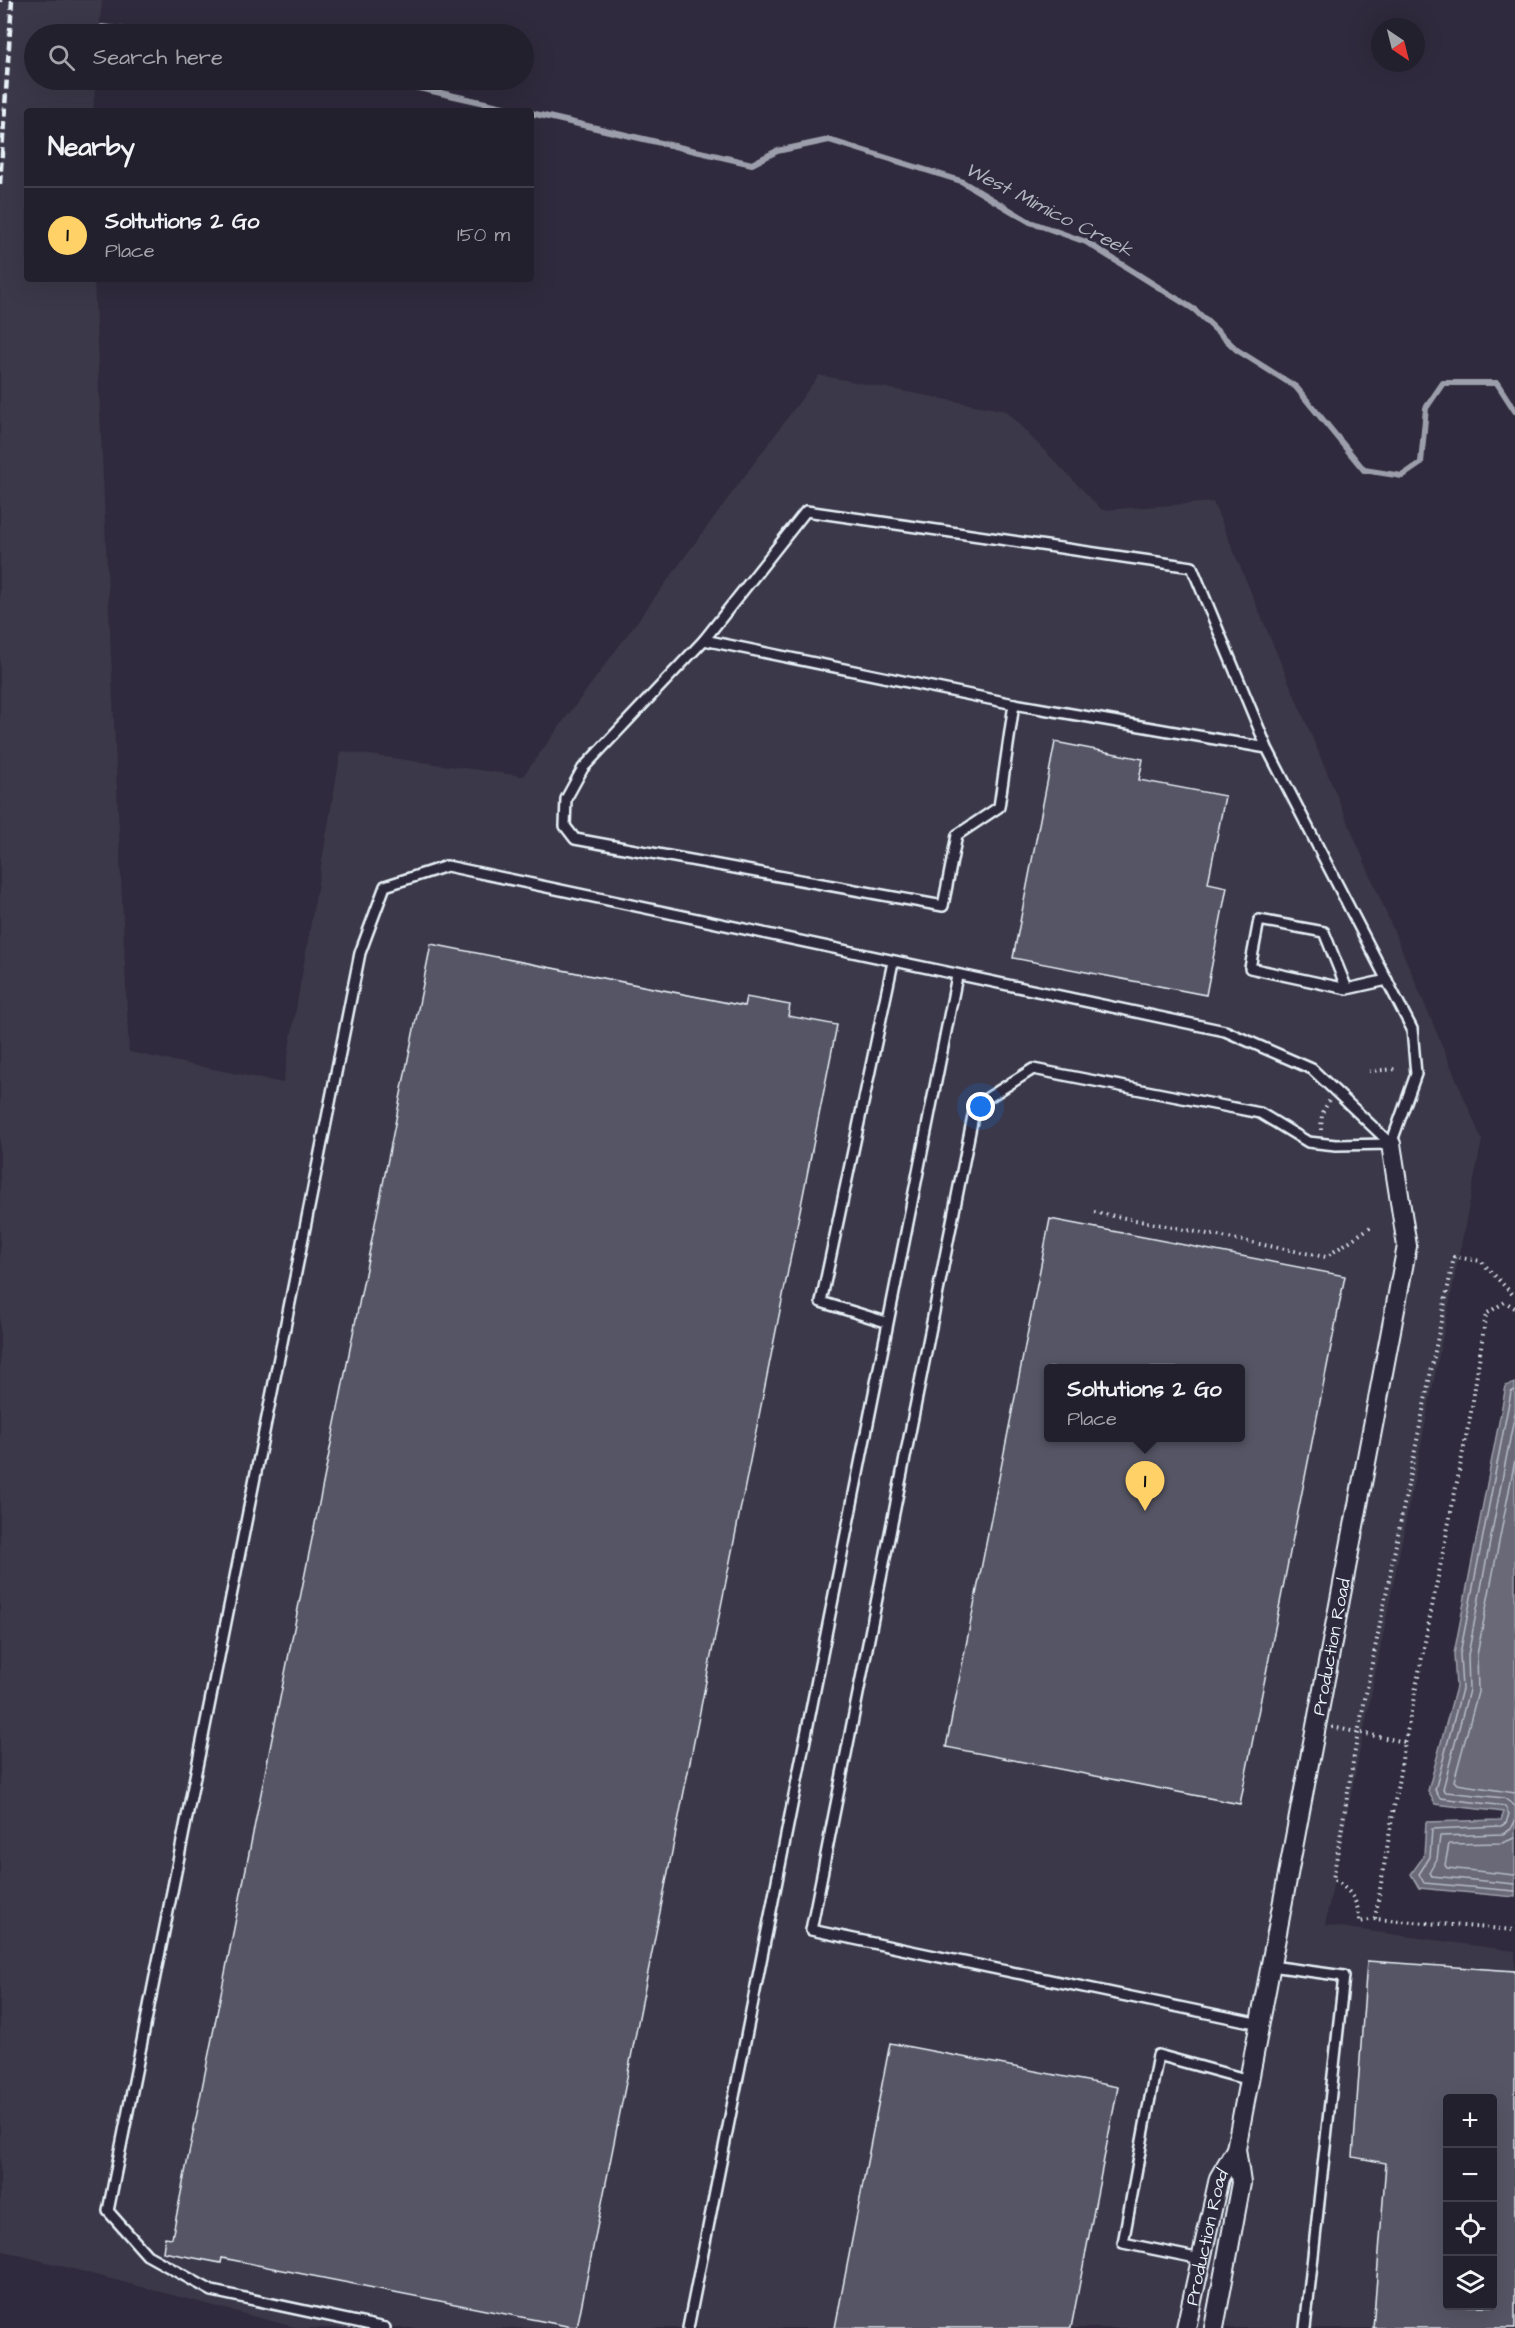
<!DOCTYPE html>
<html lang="en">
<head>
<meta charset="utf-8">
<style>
	:root { --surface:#23202e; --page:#2b2836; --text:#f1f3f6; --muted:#a3a3aa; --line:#403e4a; --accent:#ffd166 }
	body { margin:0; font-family:"Architects Daughter",sans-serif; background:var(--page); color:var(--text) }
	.controls { position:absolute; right:18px; bottom:18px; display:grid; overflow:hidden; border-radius:6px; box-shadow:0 6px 24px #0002 }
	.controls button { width:54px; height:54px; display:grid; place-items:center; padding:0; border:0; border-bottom:2px solid var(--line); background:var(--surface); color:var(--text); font:30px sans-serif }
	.compass { position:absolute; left:1371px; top:18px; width:54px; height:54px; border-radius:50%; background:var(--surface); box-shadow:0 6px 24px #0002; rotate:145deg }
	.you { position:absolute; left:981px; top:1107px; width:21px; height:21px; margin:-15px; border:4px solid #fff; border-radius:50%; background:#1a73e8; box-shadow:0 0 0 9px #1a73e833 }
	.badge { display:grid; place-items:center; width:39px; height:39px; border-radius:50%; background:var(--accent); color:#111; font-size:20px; font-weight:700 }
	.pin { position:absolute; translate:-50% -50px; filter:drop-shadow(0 2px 3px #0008) }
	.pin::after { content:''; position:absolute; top:32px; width:21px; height:18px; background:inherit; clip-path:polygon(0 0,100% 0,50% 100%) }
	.popup { position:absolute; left:1044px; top:1364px; width:201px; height:78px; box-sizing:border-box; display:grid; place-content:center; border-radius:6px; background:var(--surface); filter:drop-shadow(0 2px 4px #0005); font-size:20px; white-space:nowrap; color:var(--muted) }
	.popup b { font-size:22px; color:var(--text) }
	.popup::after { content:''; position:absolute; left:50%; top:100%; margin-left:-12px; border:12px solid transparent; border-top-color:var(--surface) }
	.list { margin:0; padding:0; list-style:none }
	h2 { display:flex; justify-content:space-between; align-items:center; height:78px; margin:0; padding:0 24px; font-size:26px }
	h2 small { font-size:20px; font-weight:400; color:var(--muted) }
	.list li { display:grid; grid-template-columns:39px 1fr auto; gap:18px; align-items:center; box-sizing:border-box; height:96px; padding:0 24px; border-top:2px solid var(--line) }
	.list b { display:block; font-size:22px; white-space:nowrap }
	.list p { margin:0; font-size:20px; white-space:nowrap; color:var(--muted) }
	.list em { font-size:20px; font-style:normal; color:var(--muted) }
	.icon { flex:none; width:33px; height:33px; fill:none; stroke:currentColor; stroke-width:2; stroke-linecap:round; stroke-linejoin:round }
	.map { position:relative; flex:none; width:1515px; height:2328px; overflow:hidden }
	.search { position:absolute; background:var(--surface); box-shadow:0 6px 24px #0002; left:24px; top:24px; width:510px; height:66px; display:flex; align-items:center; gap:15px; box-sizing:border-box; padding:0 21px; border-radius:33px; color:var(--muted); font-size:22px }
	.panel { position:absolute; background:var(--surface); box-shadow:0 6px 24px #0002; left:24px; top:108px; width:510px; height:174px; border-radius:6px }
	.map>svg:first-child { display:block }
	.built { fill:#3b3749; fill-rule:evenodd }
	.water { fill:#696978; stroke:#9c9fab; stroke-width:1.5 }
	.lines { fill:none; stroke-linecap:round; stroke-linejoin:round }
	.shore { stroke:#b5bbc5; stroke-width:1.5 }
	.stream { stroke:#9c9fab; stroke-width:6 }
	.building { fill:#575565; stroke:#e8f1f8; stroke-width:1.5; fill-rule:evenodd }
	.service-casing { stroke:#e8f1f8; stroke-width:14 }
	.minor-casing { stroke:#e8f1f8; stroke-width:22 }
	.path { stroke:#e8f1f8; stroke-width:4; stroke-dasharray:1.5 4.5; stroke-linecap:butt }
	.service { stroke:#2f2a3d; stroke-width:9 }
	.minor { stroke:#2f2a3d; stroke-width:18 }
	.rail { stroke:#e8f1f8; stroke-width:4.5; stroke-dasharray:9 4.5; stroke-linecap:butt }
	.labels { text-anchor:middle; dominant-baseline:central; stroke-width:5; stroke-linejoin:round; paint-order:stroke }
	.street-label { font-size:18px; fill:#e8f1f8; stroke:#2f2a3d }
	.water-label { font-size:20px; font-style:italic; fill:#afb4be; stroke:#2f2a3d }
</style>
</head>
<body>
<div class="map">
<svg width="1515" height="2328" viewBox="0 0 1515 2328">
	<rect width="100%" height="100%" fill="#2f2a3d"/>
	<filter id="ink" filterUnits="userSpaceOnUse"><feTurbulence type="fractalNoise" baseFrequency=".0167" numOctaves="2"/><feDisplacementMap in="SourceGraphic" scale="12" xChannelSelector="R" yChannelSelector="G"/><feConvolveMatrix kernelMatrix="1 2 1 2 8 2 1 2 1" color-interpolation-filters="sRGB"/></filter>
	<g filter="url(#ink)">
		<!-- built -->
		<path class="built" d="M 0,0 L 102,0 L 99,34 L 34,34 L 34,80 L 96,80 L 93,111 L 27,111 L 27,279 L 94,279 L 129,1052 L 283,1083 L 341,751 L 523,776 L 819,375 L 1006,411 L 1102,510 L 1213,502 L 1482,1140 L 1325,1925 L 1515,1951 L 1515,2328 L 298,2328 L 0,2250 ZM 1049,1368 L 1241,1368 L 1241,1438 L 1049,1438 ZM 1448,2098 L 1492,2098 L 1492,2306 L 1448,2306 Z"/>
		<!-- water -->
		<polygon class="water" points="1515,1383 1515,1897 1419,1888 1411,1874 1424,1856 1426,1822 1501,1820 1504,1812 1435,1804 1428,1791 1456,1687 1454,1654 1506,1386"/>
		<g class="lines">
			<!-- shore -->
			<g class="shore">
				<polyline points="1515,1390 1511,1392 1460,1654 1462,1689 1435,1790 1440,1798 1505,1806 1509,1814 1506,1823 1501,1826 1432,1829 1430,1857 1419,1874 1424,1883 1515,1891"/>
				<polyline points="1515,1413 1468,1655 1469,1690 1443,1789 1446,1792 1504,1798 1515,1806"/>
				<polyline points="1515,1460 1477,1655 1478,1692 1454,1781 1457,1784 1515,1793"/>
				<polyline points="1515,1821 1511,1829 1503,1834 1440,1836 1437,1859 1429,1873 1432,1876 1515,1884"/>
				<polyline points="1515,1838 1502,1843 1449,1844 1445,1865 1447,1868 1515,1875"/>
			</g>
			<!-- stream -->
			<g class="stream">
				<polyline points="102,27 155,34"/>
				<polyline points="383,80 521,111"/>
				<polyline points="531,113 752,164 777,151 829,140 961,181 1030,222 1086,242 1195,310 1237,350 1296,387 1364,470 1402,476 1421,463 1426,408 1443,383 1497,383 1515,411"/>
			</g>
		</g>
		<!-- building -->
		<g class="building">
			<polygon points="1055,742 1143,759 1139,780 1225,796 1208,883 1227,887 1206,995 1013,958"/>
			<polygon points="431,944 744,1006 746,997 790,1005 788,1016 837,1025 577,2328 222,2258 221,2263 163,2252 165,2237 172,2238"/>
			<path d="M 1050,1219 L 1345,1276 L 1240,1804 L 946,1747 ZM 1049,1368 L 1241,1368 L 1241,1437 L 1049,1437 Z"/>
			<path d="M 1367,1961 L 1515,1971 L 1515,2328 L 1373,2328 L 1386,2163 L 1353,2157 ZM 1448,2098 L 1492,2098 L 1492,2306 L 1448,2306 Z"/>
			<polygon points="890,2043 1118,2087 1071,2328 835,2328"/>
		</g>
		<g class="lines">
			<!-- service casing -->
			<g class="service-casing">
				<g id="service">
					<polyline points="704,640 583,768 566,799 565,826 575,839 943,906 957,835 999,807 1014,704"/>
					<polyline points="1267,748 1014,704 704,640 806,511 1192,567 1267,748 1412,1029 1416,1074 1391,1144"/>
					<polyline points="1347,989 1250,968 1259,920 1324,932 1347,989 1387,980"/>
					<polyline points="886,1322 821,1302 893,962"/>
					<polyline points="1271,1966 1344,1976 1305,2328"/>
					<polyline points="1260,2024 811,1930 975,1106 1033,1069 1260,1113 1308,1142 1336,1145 1391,1144"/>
					<polyline points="1201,2259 1123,2243 1158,2055 1249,2080"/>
					<polyline points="385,2328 212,2291 147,2255 108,2211 360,953 385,886 447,866 1225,1031 1312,1069 1391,1144"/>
					<polyline points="688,2328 957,976"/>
				</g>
			</g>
			<!-- minor casing -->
			<g class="minor-casing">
				<g id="minor">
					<path id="s1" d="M 1186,2328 L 1219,2178 L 1236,2149"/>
					<path id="s2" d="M 1214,2328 L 1241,2183 L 1236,2149 L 1407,1246 L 1391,1144"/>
				</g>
			</g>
			<!-- path -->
			<g class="path">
				<polyline points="1369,1071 1398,1069"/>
				<polyline points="1321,1130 1322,1113 1329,1101"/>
				<polyline points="1094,1212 1326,1257 1372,1226"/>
				<polyline points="1332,1727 1405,1742 1375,1919 1515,1930"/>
				<polyline points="1405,1742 1472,1407 1486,1314 1505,1302 1515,1308"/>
				<path d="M 1375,1919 L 1359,1922 C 1359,1900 1350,1890 1333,1879 L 1358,1733 L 1454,1257 L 1481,1261 L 1515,1297"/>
			</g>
			<!-- service -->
			<use href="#service" class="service"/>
			<!-- minor -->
			<use href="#minor" class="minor"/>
			<!-- rail -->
			<g class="rail">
				<polyline points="0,2 0,0"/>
				<polyline points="0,184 12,0"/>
			</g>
		</g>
	</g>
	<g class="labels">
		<!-- street labels -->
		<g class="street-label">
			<text stroke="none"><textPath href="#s2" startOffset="693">Production Road</textPath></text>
			<text stroke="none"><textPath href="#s1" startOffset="93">Production Road</textPath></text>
		</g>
		<!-- water labels -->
		<g class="water-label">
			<text transform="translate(1049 210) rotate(27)">West Mimico Creek</text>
		</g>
	</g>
</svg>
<div class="controls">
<button>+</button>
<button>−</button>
<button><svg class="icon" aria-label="locate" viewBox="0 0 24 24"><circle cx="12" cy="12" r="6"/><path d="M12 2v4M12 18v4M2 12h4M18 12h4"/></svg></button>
<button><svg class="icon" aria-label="layers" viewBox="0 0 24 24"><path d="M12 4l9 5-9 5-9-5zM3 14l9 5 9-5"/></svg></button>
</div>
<svg class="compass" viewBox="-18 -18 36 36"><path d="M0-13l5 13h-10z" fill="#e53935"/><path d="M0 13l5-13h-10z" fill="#a3a3aa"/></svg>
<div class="you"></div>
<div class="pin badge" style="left:1145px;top:1511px">1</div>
<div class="popup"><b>Soltutions 2 Go</b>Place</div>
<div class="search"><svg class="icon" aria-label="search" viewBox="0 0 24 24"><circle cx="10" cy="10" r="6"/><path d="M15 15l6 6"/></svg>Search here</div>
<section class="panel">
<h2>Nearby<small></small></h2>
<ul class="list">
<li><span class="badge">1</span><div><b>Soltutions 2 Go</b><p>Place</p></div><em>150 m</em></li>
</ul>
</section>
</div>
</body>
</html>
